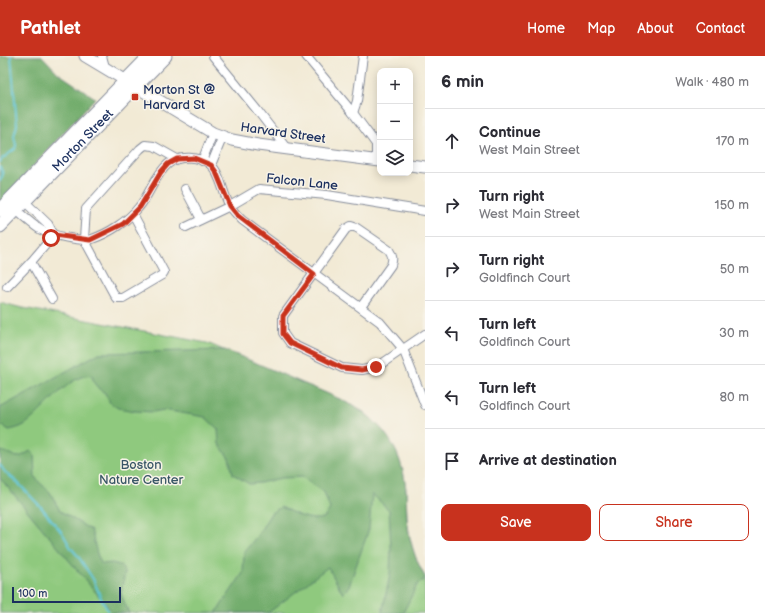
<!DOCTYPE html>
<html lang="en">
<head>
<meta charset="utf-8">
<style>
	:root { --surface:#fff; --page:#f2f2f3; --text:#2b2b33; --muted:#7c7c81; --line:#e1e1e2; --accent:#c8321e }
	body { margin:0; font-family:"Balsamiq Sans",sans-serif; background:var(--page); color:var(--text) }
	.controls { position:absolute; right:12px; top:12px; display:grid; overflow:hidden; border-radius:8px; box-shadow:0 2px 10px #0003 }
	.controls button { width:36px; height:36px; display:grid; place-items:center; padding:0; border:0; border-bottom:1px solid var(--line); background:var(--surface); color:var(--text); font:20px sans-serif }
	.scale { position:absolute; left:12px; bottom:10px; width:109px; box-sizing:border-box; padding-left:4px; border:2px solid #1b2f5e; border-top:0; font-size:11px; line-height:14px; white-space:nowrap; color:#1b2f5e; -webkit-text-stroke:3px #f7f3e8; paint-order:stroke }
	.stop { position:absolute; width:12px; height:12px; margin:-9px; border:3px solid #c8321e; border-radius:50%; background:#fff }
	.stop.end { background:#c8321e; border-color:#fff; box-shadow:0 1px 4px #0008 }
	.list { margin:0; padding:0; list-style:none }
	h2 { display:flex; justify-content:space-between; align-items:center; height:52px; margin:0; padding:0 16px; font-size:17px }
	h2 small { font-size:13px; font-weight:400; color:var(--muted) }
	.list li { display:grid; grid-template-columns:26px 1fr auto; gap:12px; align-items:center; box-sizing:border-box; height:64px; padding:0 16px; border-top:1px solid var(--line) }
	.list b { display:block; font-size:15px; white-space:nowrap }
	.list p { margin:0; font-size:13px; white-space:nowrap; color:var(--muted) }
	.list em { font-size:13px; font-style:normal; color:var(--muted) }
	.actions { display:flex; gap:8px; padding:12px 16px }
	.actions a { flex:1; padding:9px 0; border:1px solid var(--accent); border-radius:8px; text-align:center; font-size:14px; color:var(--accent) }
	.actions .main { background:var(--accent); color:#fff }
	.icon { flex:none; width:22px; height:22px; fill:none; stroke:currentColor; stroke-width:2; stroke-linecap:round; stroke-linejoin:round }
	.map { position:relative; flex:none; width:425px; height:557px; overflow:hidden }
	header { display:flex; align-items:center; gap:24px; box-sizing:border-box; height:56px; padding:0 20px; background:var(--accent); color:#fff }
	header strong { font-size:19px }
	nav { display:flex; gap:22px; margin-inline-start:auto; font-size:14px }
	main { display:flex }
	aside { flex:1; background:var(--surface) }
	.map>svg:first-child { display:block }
	.green { fill:#8fc97e; stroke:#557c6e }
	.forest { fill:#73ad6d; stroke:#476e66 }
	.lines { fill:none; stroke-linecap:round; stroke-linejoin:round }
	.stream { stroke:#5cc5d8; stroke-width:2 }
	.minor-casing { stroke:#868c9a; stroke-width:10 }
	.secondary-casing { stroke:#868c9a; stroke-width:13 }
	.trunk-casing { stroke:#868c9a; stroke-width:15 }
	.minor { stroke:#fff; stroke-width:8 }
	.secondary { stroke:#fff; stroke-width:11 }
	.trunk { stroke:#fff; stroke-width:13 }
	.route { stroke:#c8321e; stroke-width:5 }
	.poi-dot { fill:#c8321e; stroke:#f7f3e8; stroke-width:1.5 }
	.labels { text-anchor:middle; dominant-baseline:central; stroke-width:3; stroke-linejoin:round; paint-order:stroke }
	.poi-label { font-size:13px; fill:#1b2f5e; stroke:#f7f3e8; text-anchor:start }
	.street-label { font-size:13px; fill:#1b2f5e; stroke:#f7f3e8 }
	.park-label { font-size:13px; fill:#385666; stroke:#f7f3e8 }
</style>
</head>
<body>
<header>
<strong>Pathlet</strong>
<nav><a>Home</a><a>Map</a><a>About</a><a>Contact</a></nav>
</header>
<main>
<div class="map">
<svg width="425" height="557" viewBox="0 0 425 557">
	<rect width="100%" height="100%" fill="#f7f3e8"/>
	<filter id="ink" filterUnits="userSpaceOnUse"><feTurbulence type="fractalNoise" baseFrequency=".025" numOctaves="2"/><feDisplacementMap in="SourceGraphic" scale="8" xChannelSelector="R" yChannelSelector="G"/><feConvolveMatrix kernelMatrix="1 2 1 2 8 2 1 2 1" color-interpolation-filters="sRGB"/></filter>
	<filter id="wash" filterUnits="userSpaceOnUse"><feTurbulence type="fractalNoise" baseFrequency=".012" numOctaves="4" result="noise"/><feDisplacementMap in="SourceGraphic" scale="16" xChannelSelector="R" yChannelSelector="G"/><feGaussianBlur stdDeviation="0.9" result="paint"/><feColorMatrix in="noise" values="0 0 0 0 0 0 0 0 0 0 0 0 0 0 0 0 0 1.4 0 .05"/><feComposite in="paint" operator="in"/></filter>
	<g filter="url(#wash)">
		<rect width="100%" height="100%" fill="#f2ead5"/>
		<!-- green -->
		<polygon class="green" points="0,246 18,251 207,287 340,343 364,356 377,368 388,382 397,398 403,415 406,433 407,462 410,483 416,503 425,521 425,557 0,557"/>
		<!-- forest -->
		<g class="forest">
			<polygon points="0,0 42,0 58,17 95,42 0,147"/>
			<path d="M 225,294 C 250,304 275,315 300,326 C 348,346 389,360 403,415 C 407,431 406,447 407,464 C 409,484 415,503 425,521 L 425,523 L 417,529 L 403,557 L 382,557 L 390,518 L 391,491 L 389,454 L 372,438 L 369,473 L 349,530 L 343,538 L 328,511 L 268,557 L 216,557 L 243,517 L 244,496 L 257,480 L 271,457 L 281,451 C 294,457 309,466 324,462 L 330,453 L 324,436 L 302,421 L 281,422 L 260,427 L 249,428 L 233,418 L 229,402 L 219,388 L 218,373 L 205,361 L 164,354 L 153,356 L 135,355 L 118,352 L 110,347 L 105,337 L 99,333 L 94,327 L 92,320 C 71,315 41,359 24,369 C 19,372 14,373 9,374 L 3,370 L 0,370 L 0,352 L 99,297 Z"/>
			<path d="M 0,395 C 16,397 13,407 30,395 L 34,399 L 35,421 L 39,426 L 50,436 L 60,455 L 91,474 C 95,485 95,498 102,508 L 112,507 L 120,509 L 125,516 L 121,538 L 129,557 L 113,557 L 0,422 Z"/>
		</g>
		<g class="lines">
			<!-- stream -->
			<g class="stream">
				<polyline points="0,106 2,103 15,93 16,89 14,80 17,69 11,0"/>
				<polyline points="0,111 3,118 0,125"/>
				<polyline points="0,409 5,416 17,426 41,451 63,478 71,492 78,500 93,523 101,542 109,557"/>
			</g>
		</g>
	</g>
	<g filter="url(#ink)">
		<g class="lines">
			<!-- minor casing -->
			<g class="minor-casing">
				<g id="minor">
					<polyline points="102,0 105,11"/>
					<polyline points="213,0 257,54 287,93"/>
					<polyline points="306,0 353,57 376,88 376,105"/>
					<polyline points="353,57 357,45 363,0"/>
					<polyline points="202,105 213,77"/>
					<polyline points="211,109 223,80"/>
					<polyline points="185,133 201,163"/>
					<polyline points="21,142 48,168 54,179"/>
					<path d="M 13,151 C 22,159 31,168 41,174 C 50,179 83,186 92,183 C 109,177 128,165 139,151 C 150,138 155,119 168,108 C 179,99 200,100 211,109 C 221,118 223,139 230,150 C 233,155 238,160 242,164 L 380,266 L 403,293 L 425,349"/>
					<polyline points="133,158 164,216 162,219 123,242 116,242 84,183 86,153 140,93 145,89 154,90 177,103"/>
					<polyline points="186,171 230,150 259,133 327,139 425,155"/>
					<polyline points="31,206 52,243"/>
					<polyline points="7,231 31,206 54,179"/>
					<path d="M 361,251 L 391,209 C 393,203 393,200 389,194 L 357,172 L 351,170 L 346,173 L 283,260 L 283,277 L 290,287 L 342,312 L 362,314 L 377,311 L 425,278"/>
				</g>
			</g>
			<!-- secondary casing -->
			<g class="secondary-casing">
				<g id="secondary">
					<polyline points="85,0 213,77 232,84 258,89 380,105"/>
					<polyline points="410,109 425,111"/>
				</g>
			</g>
			<!-- trunk casing -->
			<g class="trunk-casing">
				<g id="trunk">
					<polyline points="0,154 150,0"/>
					<path id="s1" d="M 0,170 L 165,0"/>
				</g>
			</g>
			<!-- minor -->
			<use href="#minor" class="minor"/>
			<!-- secondary -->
			<use href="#secondary" class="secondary"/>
			<!-- trunk -->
			<use href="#trunk" class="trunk"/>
		</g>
	</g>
	<g class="lines" filter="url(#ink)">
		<!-- route -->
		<polyline class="route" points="51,182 54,179 90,184 123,168 140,151 161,116 168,108 177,103 194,102 211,109 216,116 230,150 238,160 314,218 283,260 283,278 290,287 342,312 362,314 376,311"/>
	</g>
	<!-- markers -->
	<rect class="poi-dot" x="131" y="37" width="8" height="8" rx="2"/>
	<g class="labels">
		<!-- poi labels -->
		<g class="poi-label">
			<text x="143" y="34">Morton St @<tspan x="143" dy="15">Harvard St</tspan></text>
		</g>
		<!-- street labels -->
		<g class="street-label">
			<text transform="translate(283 77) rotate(8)">Harvard Street</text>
			<text stroke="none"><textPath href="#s1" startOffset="119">Morton Street</textPath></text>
			<text transform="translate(302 126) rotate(6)">Falcon Lane</text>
		</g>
		<!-- park labels -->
		<g class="park-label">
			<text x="141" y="409">Boston<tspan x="141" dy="15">Nature Center</tspan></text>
		</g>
	</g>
</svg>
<div class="controls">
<button>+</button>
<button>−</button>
<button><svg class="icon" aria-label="layers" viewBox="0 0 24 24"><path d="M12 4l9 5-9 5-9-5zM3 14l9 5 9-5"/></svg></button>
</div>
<div class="scale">100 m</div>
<div class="stop" style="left:51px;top:182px"></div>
<div class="stop end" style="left:376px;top:311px"></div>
</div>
<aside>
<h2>6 min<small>Walk · 480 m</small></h2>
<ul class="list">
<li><svg class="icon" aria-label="ahead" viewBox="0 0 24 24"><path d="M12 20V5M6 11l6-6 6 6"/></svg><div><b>Continue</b><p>West Main Street</p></div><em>170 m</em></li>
<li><svg class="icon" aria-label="right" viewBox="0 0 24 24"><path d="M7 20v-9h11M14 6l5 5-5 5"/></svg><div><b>Turn right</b><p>West Main Street</p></div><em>150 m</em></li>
<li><svg class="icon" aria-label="right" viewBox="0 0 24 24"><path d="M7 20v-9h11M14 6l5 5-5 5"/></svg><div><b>Turn right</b><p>Goldfinch Court</p></div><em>50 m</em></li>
<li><svg class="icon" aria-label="left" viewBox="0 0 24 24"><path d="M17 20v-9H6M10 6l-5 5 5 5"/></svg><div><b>Turn left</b><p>Goldfinch Court</p></div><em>30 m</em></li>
<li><svg class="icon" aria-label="left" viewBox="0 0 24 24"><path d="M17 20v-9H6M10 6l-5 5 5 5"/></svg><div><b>Turn left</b><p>Goldfinch Court</p></div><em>80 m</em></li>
<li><svg class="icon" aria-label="arrive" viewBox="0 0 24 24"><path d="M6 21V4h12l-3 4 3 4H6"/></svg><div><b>Arrive at destination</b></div></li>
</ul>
<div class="actions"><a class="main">Save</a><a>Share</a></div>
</aside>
</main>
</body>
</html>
